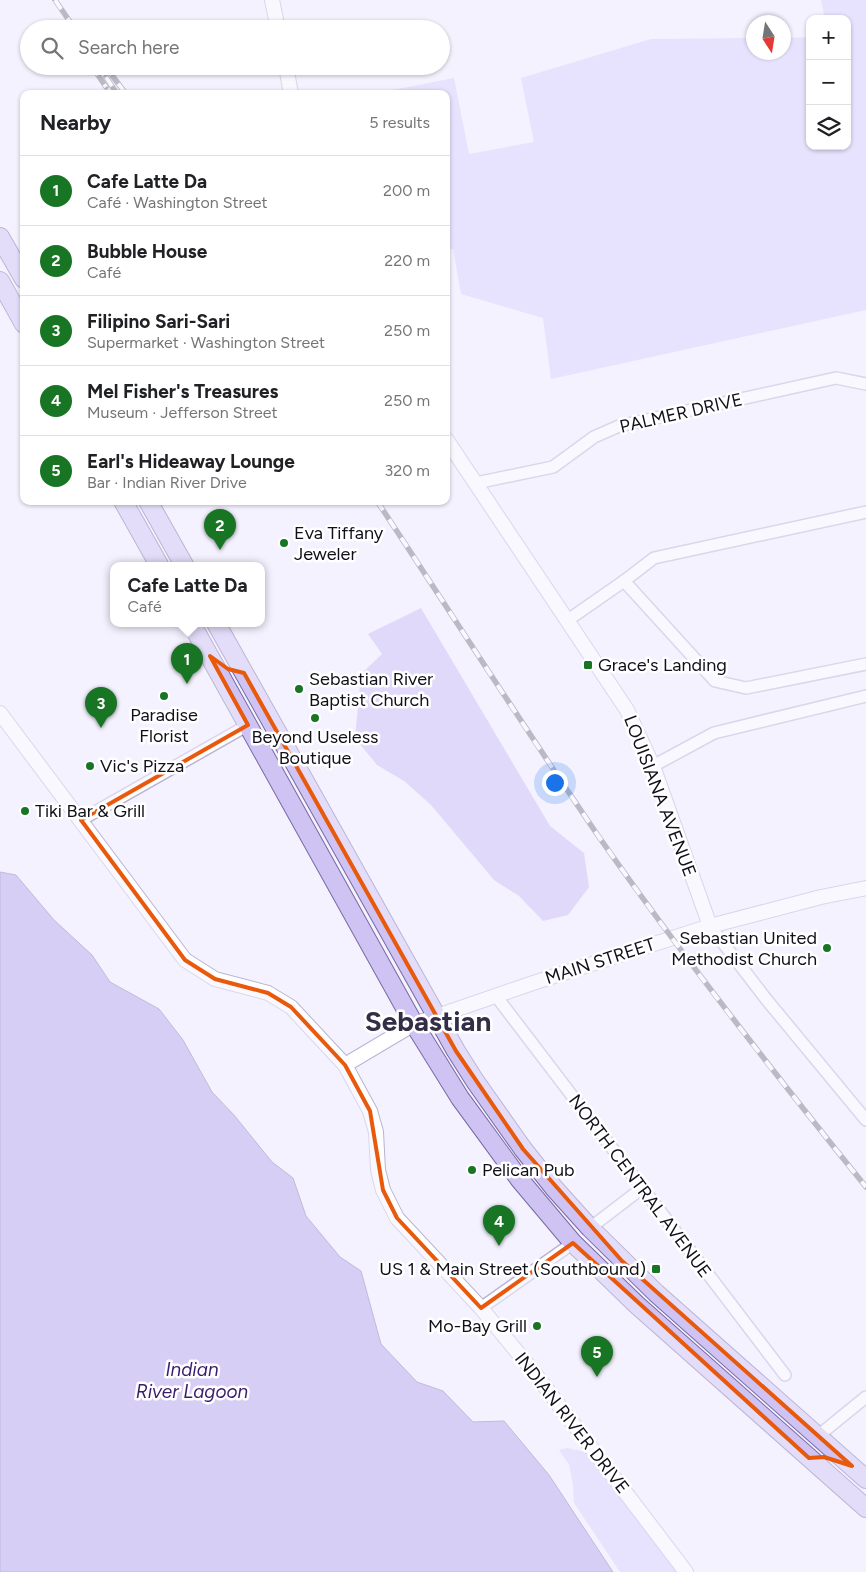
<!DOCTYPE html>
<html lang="en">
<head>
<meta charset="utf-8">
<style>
	:root { --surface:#fff; --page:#f2f2f2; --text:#202124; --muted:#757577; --line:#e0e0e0; --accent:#187523 }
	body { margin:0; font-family:Figtree,sans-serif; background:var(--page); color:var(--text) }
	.controls { position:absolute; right:15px; top:15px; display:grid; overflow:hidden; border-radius:10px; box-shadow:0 1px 4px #0004 }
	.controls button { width:45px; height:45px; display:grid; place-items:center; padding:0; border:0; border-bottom:1px solid var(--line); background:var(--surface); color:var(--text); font:25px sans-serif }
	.compass { position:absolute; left:746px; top:15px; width:45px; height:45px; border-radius:50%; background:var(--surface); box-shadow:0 1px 4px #0004; rotate:168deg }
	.you { position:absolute; left:554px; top:782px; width:18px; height:18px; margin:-12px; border:4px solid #fff; border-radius:50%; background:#1a73e8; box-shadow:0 0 0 8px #1a73e833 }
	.badge { display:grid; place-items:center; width:32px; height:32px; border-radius:50%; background:var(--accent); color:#fff; font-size:16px; font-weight:700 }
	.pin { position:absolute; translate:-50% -41px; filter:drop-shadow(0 1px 2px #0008) }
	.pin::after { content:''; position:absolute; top:26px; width:18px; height:15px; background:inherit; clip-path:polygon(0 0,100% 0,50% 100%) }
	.popup { position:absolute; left:110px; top:562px; width:155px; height:65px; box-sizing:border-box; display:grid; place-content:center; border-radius:10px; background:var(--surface); filter:drop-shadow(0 1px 4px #0005); font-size:16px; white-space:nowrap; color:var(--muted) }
	.popup b { font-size:19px; color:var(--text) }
	.popup::after { content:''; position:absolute; left:50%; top:100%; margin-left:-10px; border:10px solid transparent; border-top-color:var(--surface) }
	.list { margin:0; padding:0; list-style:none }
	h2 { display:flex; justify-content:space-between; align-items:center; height:65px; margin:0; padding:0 20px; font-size:21px }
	h2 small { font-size:16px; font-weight:400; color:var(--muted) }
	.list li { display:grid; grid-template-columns:32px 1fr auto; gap:15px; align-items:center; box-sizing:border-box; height:70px; padding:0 20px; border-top:1px solid var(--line) }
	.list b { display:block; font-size:19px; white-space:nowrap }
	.list p { margin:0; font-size:16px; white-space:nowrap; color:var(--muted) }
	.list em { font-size:16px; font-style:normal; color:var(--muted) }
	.icon { flex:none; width:28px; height:28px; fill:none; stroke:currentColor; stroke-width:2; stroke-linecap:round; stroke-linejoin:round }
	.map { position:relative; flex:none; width:866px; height:1572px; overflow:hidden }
	.search { position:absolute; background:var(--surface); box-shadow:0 1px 4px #0004; left:20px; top:20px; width:430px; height:55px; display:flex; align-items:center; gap:12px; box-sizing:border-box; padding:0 18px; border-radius:28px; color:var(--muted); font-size:19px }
	.panel { position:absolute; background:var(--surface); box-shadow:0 1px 4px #0004; left:20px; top:90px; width:430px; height:415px; border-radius:10px }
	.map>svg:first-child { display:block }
	.green { fill:#d7cefa }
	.forest { fill:#c7bbf4 }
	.water { fill:#b3a2e9; stroke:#8276ab }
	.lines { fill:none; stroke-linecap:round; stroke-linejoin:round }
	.minor-casing { stroke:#bab4d2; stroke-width:14 }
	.tertiary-casing { stroke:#bab4d2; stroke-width:16 }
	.primary-casing { stroke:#776aa2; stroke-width:20 }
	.minor { stroke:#fff; stroke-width:11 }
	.tertiary { stroke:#fff; stroke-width:14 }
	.primary { stroke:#cec3f3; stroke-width:18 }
	.rail-casing { stroke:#76747f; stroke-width:5.5 }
	.rail { stroke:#fff; stroke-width:4; stroke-dasharray:11; stroke-linecap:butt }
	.marked { fill:none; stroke:#e8590c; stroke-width:4; stroke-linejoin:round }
	.poi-dot { fill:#187523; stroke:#fff; stroke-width:2 }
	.labels { text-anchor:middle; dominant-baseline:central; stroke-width:5; stroke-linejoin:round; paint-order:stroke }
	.street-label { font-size:18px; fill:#110f19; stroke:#fff }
	.poi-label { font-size:18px; fill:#110f19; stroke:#fff; text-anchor:start }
	.water-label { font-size:19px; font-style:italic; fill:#391c6c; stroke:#fff }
	.town-label { font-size:28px; font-weight:bold; fill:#332e46; stroke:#fff }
</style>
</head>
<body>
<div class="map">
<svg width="866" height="1572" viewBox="0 0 866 1572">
	<rect width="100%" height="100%" fill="#f4f2ff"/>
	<!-- green -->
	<g class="green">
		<polygon points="821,0 866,0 866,310 551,379 543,318 461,294 453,249 446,250 446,94 388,94 388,91 454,78 469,154 534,142 521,78 651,39 753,38 754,52 784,52 784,38 810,37 810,146 847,146 847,19 825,19"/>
		<polygon points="567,1448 586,1452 677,1572 620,1572 574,1503 573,1485 569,1464 559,1450"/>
	</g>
	<!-- forest -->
	<polygon class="forest" points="421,608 550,826 584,853 589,887 568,915 543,921 519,896 494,880 431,805 404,781 377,765 355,738 361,674 382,654 368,634"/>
	<!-- water -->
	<polygon class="water" points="0,872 16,875 54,920 92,955 110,982 159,1009 183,1040 212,1092 234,1115 272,1162 293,1178 306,1216 340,1257 361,1271 381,1344 417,1382 443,1391 473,1422 504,1421 549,1475 613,1572 0,1572"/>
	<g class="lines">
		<!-- minor casing -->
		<g class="minor-casing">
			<g id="minor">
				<polyline points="476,483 553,467 594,437 619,426 836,378 866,384"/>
				<polyline points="624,581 715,681 746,688 866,664"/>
				<polyline points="568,620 624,581 654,558 866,512"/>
				<polyline points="653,766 714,733 866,696"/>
				<polyline points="81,820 248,725"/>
				<polyline points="710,926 766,999 866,1120"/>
				<polyline points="496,996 785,1375"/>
				<polyline points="590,1228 641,1189"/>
				<polyline points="481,1308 573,1243"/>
				<polyline points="818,1436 866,1397"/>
			</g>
		</g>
		<!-- tertiary casing -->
		<g class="tertiary-casing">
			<g id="tertiary">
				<polyline points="272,0 278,29"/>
				<polyline points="286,66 291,94"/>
				<polyline points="446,439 627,710 653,766 710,926"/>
				<polyline points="0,713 185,960 215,979 268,993 291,1007 345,1065 370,1111 376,1132 378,1170 383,1190 397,1218 481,1308 533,1371 686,1572"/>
				<polyline points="345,1065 414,1024 536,982 710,926 821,897 866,888"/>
			</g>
		</g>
		<!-- primary casing -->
		<g class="primary-casing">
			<g id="primary">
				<polyline points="0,237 24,279"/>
				<polyline points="0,281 24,324"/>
				<polyline points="123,501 159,565"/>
				<polyline points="148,501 184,565"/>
				<polyline points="191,623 414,1024 460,1098 520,1180 573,1243 637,1305 866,1508"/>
				<polyline points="216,623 456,1051 475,1081 523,1149 554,1188 590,1228 656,1293 866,1479"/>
			</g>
		</g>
		<!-- minor -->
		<use href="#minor" class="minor"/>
		<!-- tertiary -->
		<use href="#tertiary" class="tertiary"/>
		<!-- primary -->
		<use href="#primary" class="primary"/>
		<!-- rail casing -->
		<g class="rail-casing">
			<g id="rail">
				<polyline points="55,0 75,29"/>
				<polyline points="92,66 106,87"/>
				<polyline points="105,66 126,94"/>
				<polyline points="106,77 117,94"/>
				<path d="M 377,501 C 451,613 523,726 599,837 C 683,957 774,1073 866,1187"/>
			</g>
		</g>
		<!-- rail -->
		<use href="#rail" class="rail"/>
	</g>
	<!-- marked area -->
	<path d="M0 0H866V1572H0ZM 210,656 L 228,669 L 244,673 L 456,1051 L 523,1149 L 622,1261 L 852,1466 L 824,1457 L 809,1458 L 573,1243 L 481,1308 L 397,1218 L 383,1190 L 370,1111 L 345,1065 L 291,1007 L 268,993 L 215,979 L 185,960 L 81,820 L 248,725 Z" fill="#f4f2ff" fill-opacity=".55" fill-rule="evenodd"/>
	<path class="marked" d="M 210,656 L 228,669 L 244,673 L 456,1051 L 523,1149 L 622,1261 L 852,1466 L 824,1457 L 809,1458 L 573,1243 L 481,1308 L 397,1218 L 383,1190 L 370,1111 L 345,1065 L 291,1007 L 268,993 L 215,979 L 185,960 L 81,820 L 248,725 Z"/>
	<!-- markers -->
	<g class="poi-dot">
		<circle cx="284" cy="543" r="5"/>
		<rect x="583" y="660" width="10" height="10" rx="2.5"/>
		<circle cx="299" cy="689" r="5"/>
		<circle cx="164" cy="696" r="5"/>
		<circle cx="315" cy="718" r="5"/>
		<circle cx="90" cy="766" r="5"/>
		<circle cx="25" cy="811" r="5"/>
		<circle cx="827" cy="948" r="5"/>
		<circle cx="472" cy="1170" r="5"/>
		<rect x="651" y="1264" width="10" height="10" rx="2.5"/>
		<circle cx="537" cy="1326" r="5"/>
	</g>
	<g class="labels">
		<!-- street labels -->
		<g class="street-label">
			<text transform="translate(681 413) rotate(-13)">PALMER DRIVE</text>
			<text transform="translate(660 796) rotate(69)">LOUISIANA AVENUE</text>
			<text transform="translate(600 961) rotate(-18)">MAIN STREET</text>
			<text transform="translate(640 1186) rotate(53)">NORTH CENTRAL AVENUE</text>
			<text transform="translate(572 1423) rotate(52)">INDIAN RIVER DRIVE</text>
		</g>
		<!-- poi labels -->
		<g class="poi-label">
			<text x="294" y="533">Eva Tiffany<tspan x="294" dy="21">Jeweler</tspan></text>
			<text x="598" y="665">Grace's Landing</text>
			<text x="309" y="679">Sebastian River<tspan x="309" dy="21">Baptist Church</tspan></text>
			<text x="164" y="715" text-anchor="middle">Paradise<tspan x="164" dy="21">Florist</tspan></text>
			<text x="315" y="737" text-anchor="middle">Beyond Useless<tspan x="315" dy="21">Boutique</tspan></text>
			<text x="100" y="766">Vic's Pizza</text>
			<text x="35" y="811">Tiki Bar &amp; Grill</text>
			<text x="817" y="938" text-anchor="end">Sebastian United<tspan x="817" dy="21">Methodist Church</tspan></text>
			<text x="482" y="1170">Pelican Pub</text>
			<text x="646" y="1269" text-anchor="end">US 1 &amp; Main Street (Southbound)</text>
			<text x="527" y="1326" text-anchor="end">Mo-Bay Grill</text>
		</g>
		<!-- water labels -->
		<g class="water-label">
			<text x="192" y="1369">Indian<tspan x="192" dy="22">River Lagoon</tspan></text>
		</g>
		<!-- town labels -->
		<g class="town-label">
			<text x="428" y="1021">Sebastian</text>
		</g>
	</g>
</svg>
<div class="controls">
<button>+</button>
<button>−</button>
<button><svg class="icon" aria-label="layers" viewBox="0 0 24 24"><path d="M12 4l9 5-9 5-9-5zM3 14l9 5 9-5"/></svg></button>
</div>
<svg class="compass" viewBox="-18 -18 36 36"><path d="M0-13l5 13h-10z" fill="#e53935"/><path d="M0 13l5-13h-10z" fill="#757577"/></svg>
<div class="you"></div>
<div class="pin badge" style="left:187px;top:684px">1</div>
<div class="popup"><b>Cafe Latte Da</b>Café</div>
<div class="pin badge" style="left:220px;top:550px">2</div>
<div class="pin badge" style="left:101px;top:728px">3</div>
<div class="pin badge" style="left:499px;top:1246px">4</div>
<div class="pin badge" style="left:597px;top:1377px">5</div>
<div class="search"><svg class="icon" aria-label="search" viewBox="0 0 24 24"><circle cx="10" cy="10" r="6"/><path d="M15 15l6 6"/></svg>Search here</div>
<section class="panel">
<h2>Nearby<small>5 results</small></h2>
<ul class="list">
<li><span class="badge">1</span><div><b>Cafe Latte Da</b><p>Café · Washington Street</p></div><em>200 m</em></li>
<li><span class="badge">2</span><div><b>Bubble House</b><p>Café</p></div><em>220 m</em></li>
<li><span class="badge">3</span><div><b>Filipino Sari-Sari</b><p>Supermarket · Washington Street</p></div><em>250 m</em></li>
<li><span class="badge">4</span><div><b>Mel Fisher's Treasures</b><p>Museum · Jefferson Street</p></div><em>250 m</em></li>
<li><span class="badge">5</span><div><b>Earl's Hideaway Lounge</b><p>Bar · Indian River Drive</p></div><em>320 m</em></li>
</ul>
</section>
</div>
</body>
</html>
